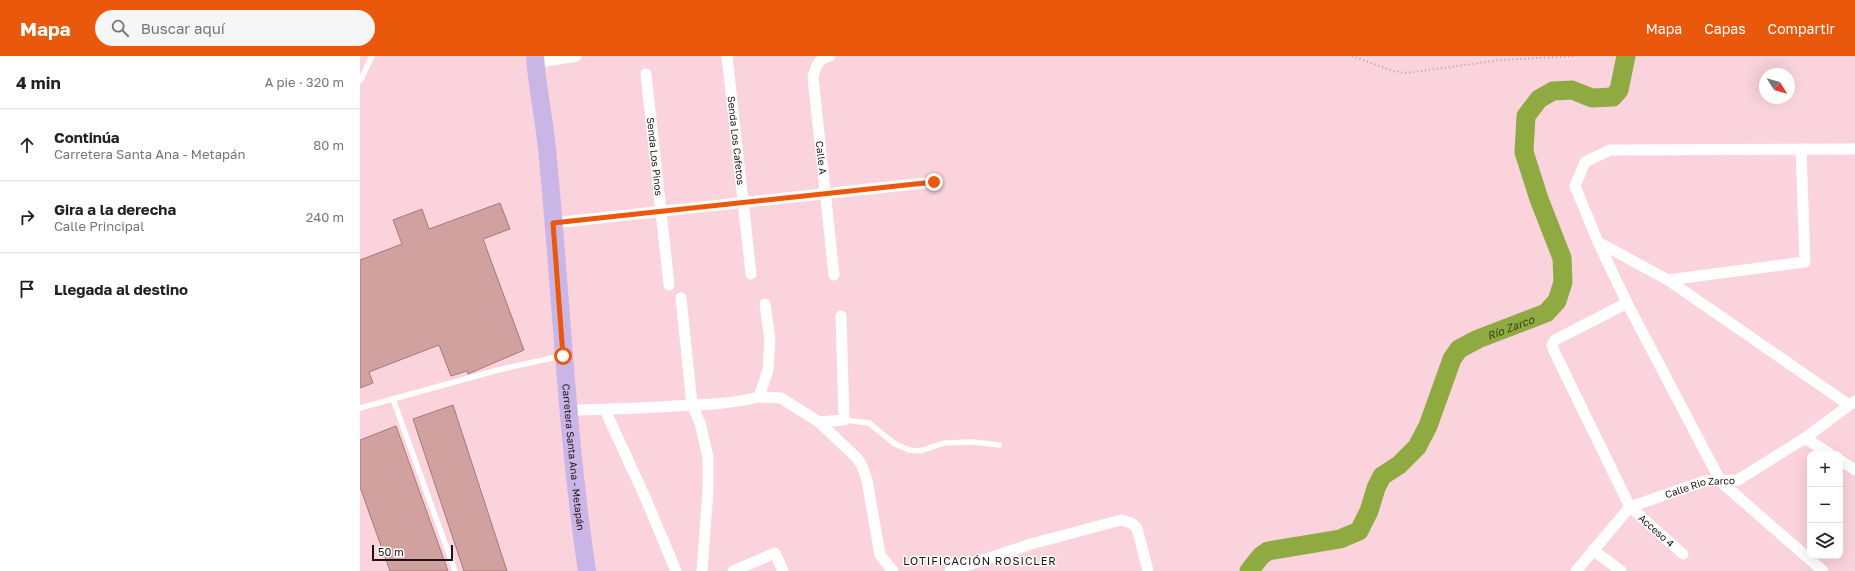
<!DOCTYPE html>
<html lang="es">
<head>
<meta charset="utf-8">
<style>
	:root { --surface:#fff; --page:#f6f6f6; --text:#222; --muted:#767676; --line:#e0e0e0; --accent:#ea580c }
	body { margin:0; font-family:"Golos Text",sans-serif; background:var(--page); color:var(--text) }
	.controls { position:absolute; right:12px; bottom:12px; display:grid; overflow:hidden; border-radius:8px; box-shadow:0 4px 16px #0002 }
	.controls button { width:36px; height:36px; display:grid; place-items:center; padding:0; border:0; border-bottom:1px solid var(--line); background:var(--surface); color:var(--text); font:20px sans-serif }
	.compass { position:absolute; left:1399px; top:12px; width:36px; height:36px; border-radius:50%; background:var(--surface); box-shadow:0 4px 16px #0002; rotate:127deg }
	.scale { position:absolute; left:12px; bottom:10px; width:81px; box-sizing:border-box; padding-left:4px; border:2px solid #211115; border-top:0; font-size:11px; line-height:14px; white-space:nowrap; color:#211115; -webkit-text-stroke:3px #fff; paint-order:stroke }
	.stop { position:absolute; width:12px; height:12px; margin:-9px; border:3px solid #ea580c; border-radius:50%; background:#fff }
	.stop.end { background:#ea580c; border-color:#fff; box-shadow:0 1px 4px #0008 }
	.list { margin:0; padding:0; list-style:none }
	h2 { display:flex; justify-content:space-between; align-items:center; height:52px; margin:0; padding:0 16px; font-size:17px }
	h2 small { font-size:13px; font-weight:400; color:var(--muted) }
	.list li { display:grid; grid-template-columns:26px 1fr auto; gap:12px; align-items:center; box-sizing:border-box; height:72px; padding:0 16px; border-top:1px solid var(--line) }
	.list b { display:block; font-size:15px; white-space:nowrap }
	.list p { margin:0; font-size:13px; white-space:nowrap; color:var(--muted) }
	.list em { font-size:13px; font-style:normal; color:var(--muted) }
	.icon { flex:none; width:22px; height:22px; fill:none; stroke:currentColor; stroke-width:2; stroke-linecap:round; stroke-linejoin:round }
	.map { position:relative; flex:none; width:1495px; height:515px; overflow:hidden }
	header { display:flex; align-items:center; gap:24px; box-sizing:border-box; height:56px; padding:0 20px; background:var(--accent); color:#fff }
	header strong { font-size:19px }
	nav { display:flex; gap:22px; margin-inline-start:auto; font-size:14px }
	.search { width:280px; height:36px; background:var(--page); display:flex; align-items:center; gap:10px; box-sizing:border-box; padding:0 14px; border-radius:22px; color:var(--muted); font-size:15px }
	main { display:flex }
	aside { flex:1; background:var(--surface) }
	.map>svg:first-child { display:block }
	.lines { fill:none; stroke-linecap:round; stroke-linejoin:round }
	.river { stroke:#8eaa41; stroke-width:19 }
	.building { fill:#d0a19e; stroke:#a67a77 }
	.path { stroke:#b898a0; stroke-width:2; stroke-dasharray:1 3; stroke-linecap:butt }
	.service { stroke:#fff; stroke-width:5.5 }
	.minor { stroke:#fff; stroke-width:11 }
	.primary { stroke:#cab5e7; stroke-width:18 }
	.route { stroke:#ea580c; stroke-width:5 }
	.labels { text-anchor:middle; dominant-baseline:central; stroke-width:3; stroke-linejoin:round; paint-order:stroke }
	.street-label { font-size:10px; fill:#211115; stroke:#fff }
	.water-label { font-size:11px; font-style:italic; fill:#39451a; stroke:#fff }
	.neighbourhood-label { font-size:11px; letter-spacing:1px; fill:#211115; stroke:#fff }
</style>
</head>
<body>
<header>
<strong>Mapa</strong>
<div class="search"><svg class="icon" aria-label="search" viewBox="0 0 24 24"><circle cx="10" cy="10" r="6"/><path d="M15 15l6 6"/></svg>Buscar aquí</div>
<nav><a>Mapa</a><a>Capas</a><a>Compartir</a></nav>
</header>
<main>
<aside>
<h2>4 min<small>A pie · 320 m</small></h2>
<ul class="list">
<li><svg class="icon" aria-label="ahead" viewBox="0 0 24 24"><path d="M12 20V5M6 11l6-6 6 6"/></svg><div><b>Continúa</b><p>Carretera Santa Ana - Metapán</p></div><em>80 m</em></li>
<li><svg class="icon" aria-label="right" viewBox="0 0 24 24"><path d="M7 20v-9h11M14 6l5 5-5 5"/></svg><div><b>Gira a la derecha</b><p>Calle Principal</p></div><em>240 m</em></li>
<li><svg class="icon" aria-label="arrive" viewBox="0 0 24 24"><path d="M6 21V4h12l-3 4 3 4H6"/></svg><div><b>Llegada al destino</b></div></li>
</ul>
</aside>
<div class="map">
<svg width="1495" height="515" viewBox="0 0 1495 515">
	<rect width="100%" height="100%" fill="#fad3dc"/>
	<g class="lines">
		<!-- river -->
		<path class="river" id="s1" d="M 889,515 L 901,500 L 908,495 L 980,483 L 999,475 L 1009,455 L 1016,432 L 1022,420 L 1039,409 L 1057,391 L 1068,370 L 1092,303 L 1099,293 L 1118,283 L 1186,257 L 1197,245 L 1203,226 L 1202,202 L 1179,143 L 1164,96 L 1166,60 L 1179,43 L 1193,35 L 1212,34 L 1232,42 L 1253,41 L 1259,34 L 1266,0"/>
	</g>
	<!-- building -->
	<g class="building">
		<polygon points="140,147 150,173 123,183 164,294 108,318 107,315 91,320 79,289 9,316 13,327 0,332 0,204 42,188 33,164 62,153 69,173"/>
		<polygon points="93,349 147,515 104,515 53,363"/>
		<polygon points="36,370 88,515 30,515 0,431 0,384"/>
	</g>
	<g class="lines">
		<!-- path -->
		<polyline class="path" points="992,0 1033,15 1047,17 1140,4 1215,0"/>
		<!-- service -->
		<g class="service">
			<polyline points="0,25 12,0"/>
			<polyline points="33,343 95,515"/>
			<polyline points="0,352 138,314 201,300"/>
			<polyline points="484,364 509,367 535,388 549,394 560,395 584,387 613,386 639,389"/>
		</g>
		<!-- minor -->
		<g class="minor">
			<path id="s2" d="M 367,0 L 391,218"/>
			<path id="s3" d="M 470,0 C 458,3 456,10 453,21 L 474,219"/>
			<polyline points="175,7 216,0"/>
			<path id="s4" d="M 286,18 L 309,229"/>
			<polyline points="193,167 574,126"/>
			<polyline points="1238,186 1308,224 1489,349"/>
			<polyline points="1308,224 1445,206 1441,93"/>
			<polyline points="321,242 332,349 340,367 348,401 348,434 342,515"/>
			<path id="s5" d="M 1267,247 L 1195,284 L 1192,289 L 1194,295 L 1270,451 L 1323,498"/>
			<polyline points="399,341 421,342 459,366 484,364 481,260"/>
			<path d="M 209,354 C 244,354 278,352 313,350 C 341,349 371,348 399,341 L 408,314 L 410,284 L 405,248"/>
			<polyline points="245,354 285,441 316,515"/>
			<polyline points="459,366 497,402 502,410 507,424 520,499 533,515"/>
			<polyline points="1445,382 1470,398"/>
			<polyline points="1480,404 1495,414"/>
			<polyline points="1233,494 1261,515"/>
			<polyline points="373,515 415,497 423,515"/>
			<polyline points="590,515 671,488 761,464 771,467 777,472 788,515"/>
			<path id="s6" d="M 1216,515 L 1270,451 L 1345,425 L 1378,424 L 1445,382 L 1495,345"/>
			<polyline points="1463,515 1361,426 1267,247 1238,186 1215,130 1225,106 1250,94 1495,93"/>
		</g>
		<!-- primary -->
		<path class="primary" id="s7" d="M 175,0 C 177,31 184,62 187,93 C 201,234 206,375 227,515"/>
	</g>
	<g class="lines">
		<!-- route -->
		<polyline class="route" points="203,300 193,167 574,126"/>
	</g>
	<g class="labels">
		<!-- street labels -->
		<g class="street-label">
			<text stroke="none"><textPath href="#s2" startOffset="85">Senda Los Cafetos</textPath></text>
			<text stroke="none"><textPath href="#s4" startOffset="83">Senda Los Pinos</textPath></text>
			<text stroke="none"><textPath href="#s3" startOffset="110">Calle A</textPath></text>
			<text stroke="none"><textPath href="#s7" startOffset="403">Carretera Santa Ana - Metapán</textPath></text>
			<text stroke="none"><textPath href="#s6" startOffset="157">Calle Rio Zarco</textPath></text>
			<text stroke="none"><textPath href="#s5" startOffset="302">Acceso 4</textPath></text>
		</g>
		<!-- water labels -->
		<g class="water-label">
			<text stroke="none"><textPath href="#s1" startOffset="390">Río Zarco</textPath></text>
		</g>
		<!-- neighbourhood labels -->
		<g class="neighbourhood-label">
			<text x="620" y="504">LOTIFICACIÓN ROSICLER</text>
		</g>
	</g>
</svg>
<div class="controls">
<button>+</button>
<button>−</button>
<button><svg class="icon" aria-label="layers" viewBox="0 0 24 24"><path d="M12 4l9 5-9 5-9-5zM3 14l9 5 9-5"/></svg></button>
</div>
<svg class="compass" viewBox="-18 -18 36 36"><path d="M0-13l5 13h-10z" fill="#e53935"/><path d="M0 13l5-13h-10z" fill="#767676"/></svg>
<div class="scale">50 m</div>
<div class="stop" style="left:203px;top:300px"></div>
<div class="stop end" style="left:574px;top:126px"></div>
</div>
</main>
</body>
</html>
